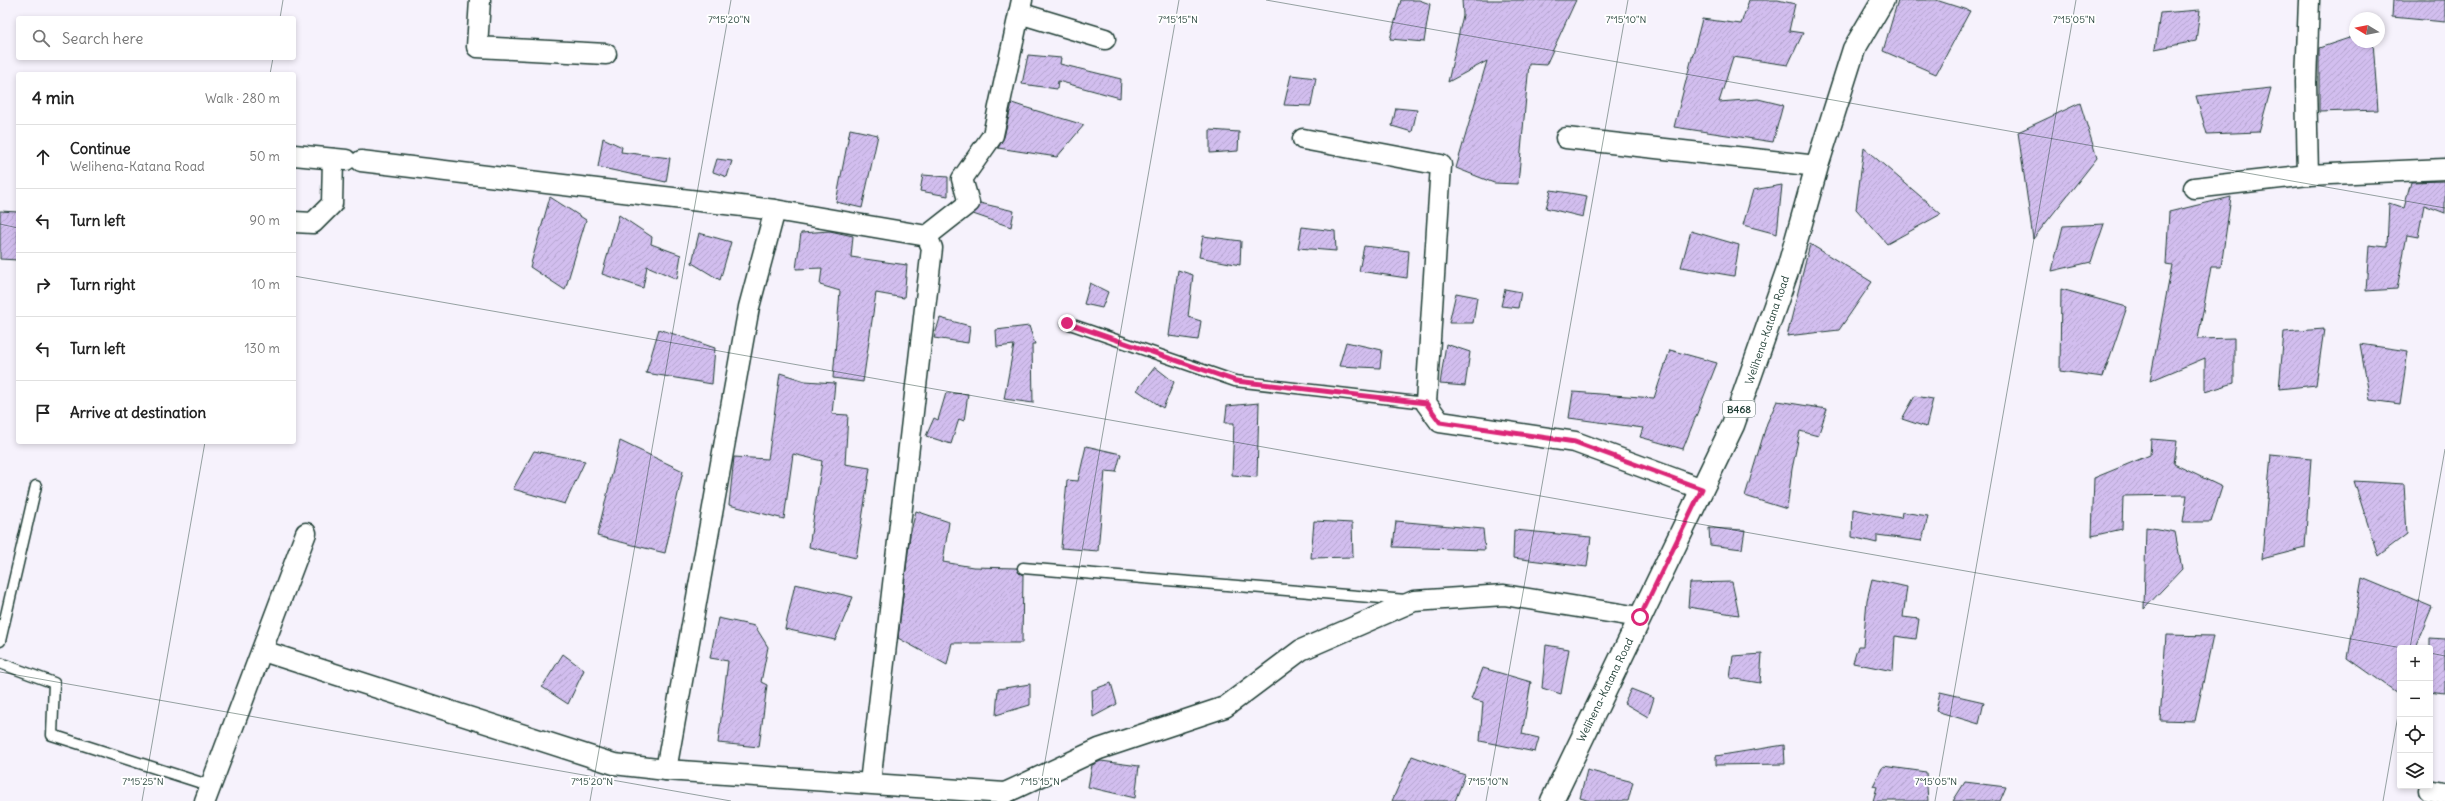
<!DOCTYPE html>
<html lang="en">
<head>
<meta charset="utf-8">
<style>
	:root { --surface:#fff; --page:#f6f6f6; --text:#222; --muted:#767676; --line:#e0e0e0 }
	body { margin:0; font-family:Delius,sans-serif; background:var(--page); color:var(--text) }
	.controls { position:absolute; right:12px; bottom:12px; display:grid; overflow:hidden; border-radius:4px; box-shadow:0 2px 6px #0003 }
	.controls button { width:36px; height:36px; display:grid; place-items:center; padding:0; border:0; border-bottom:1px solid var(--line); background:var(--surface); color:var(--text); font:20px sans-serif }
	.compass { position:absolute; left:2349px; top:12px; width:36px; height:36px; border-radius:50%; background:var(--surface); box-shadow:0 2px 6px #0003; rotate:280deg }
	.stop { position:absolute; width:12px; height:12px; margin:-9px; border:3px solid #db2777; border-radius:50%; background:#fff }
	.stop.end { background:#db2777; border-color:#fff; box-shadow:0 1px 4px #0008 }
	.list { margin:0; padding:0; list-style:none }
	h2 { display:flex; justify-content:space-between; align-items:center; height:52px; margin:0; padding:0 16px; font-size:17px }
	h2 small { font-size:13px; font-weight:400; color:var(--muted) }
	.list li { display:grid; grid-template-columns:26px 1fr auto; gap:12px; align-items:center; box-sizing:border-box; height:64px; padding:0 16px; border-top:1px solid var(--line) }
	.list b { display:block; font-size:15px; white-space:nowrap }
	.list p { margin:0; font-size:13px; white-space:nowrap; color:var(--muted) }
	.list em { font-size:13px; font-style:normal; color:var(--muted) }
	.icon { flex:none; width:22px; height:22px; fill:none; stroke:currentColor; stroke-width:2; stroke-linecap:round; stroke-linejoin:round }
	.map { position:relative; flex:none; width:2445px; height:801px; overflow:hidden }
	.search { position:absolute; background:var(--surface); box-shadow:0 2px 6px #0003; left:16px; top:16px; width:280px; height:44px; display:flex; align-items:center; gap:10px; box-sizing:border-box; padding:0 14px; border-radius:4px; color:var(--muted); font-size:15px }
	.panel { position:absolute; background:var(--surface); box-shadow:0 2px 6px #0003; left:16px; top:72px; width:280px; height:372px; border-radius:4px }
	.map>svg:first-child { display:block }
	.building { fill:url(#building-hatch); stroke:#1f3d34 }
	.lines { fill:none; stroke-linecap:round; stroke-linejoin:round }
	.lane-casing { stroke:#1f3d34; stroke-width:13 }
	.street-casing { stroke:#1f3d34; stroke-width:23 }
	.primary-casing { stroke:#1f3d34; stroke-width:25 }
	.lane { stroke:#fff; stroke-width:10 }
	.street { stroke:#fff; stroke-width:20 }
	.primary { stroke:#fff; stroke-width:22 }
	.route { stroke:#db2777; stroke-width:5 }
	.ticks { fill:none; stroke:#1f3d34; stroke-width:1; stroke-opacity:0.45 }
	.labels { text-anchor:middle; dominant-baseline:central; stroke-width:4; stroke-linejoin:round; paint-order:stroke }
	.shield { fill:#fff; stroke:#627771; stroke-width:1 }
	.shield-label { font-size:10px; font-weight:bold; fill:#1f3d34 }
	.street-label { font-size:11px; fill:#1f3d34; stroke:#fff }
	.ticks-label { font-size:10px; text-anchor:middle; fill:#1f3d34; stroke:#fff; stroke-width:4; stroke-linejoin:round; paint-order:stroke }
</style>
</head>
<body>
<div class="map">
<svg width="2445" height="801" viewBox="0 0 2445 801">
	<defs>
		<pattern id="building-hatch" width="6" height="6" patternUnits="userSpaceOnUse"><rect width="6" height="6" fill="#d2beef"/><path d="M-1 1l2-2M0 6l6-6M5 7l2-2" fill="none" stroke="#b4a4ce"/></pattern>
	</defs>
	<rect width="100%" height="100%" fill="#f6f2fc"/>
	<filter id="ink" filterUnits="userSpaceOnUse"><feTurbulence type="fractalNoise" baseFrequency=".025" numOctaves="2"/><feDisplacementMap in="SourceGraphic" scale="8" xChannelSelector="R" yChannelSelector="G"/><feConvolveMatrix kernelMatrix="1 2 1 2 8 2 1 2 1" color-interpolation-filters="sRGB"/></filter>
	<g filter="url(#ink)">
		<!-- building -->
		<g class="building">
			<polygon points="1401,0 1419,0 1430,4 1424,42 1390,39"/>
			<polygon points="1462,0 1576,0 1546,65 1529,64 1518,184 1494,183 1456,168 1487,61 1448,82 1463,15"/>
			<polygon points="1749,0 1778,0 1795,4 1789,31 1803,33 1788,65 1733,57 1719,102 1758,99 1783,105 1773,142 1674,127 1702,19 1741,24"/>
			<polygon points="1898,0 1936,0 1970,11 1936,74 1883,51"/>
			<polygon points="2393,0 2445,0 2445,22 2392,17"/>
			<polygon points="2200,10 2196,41 2155,49 2160,13"/>
			<polygon points="2355,36 2355,42 2373,42 2378,110 2319,112 2319,48"/>
			<polygon points="1028,55 1061,58 1060,64 1121,79 1120,98 1058,81 1057,89 1022,84"/>
			<polygon points="1291,75 1316,78 1311,106 1284,105"/>
			<polygon points="2271,88 2259,132 2207,134 2196,96"/>
			<polygon points="1012,103 1024,107 1084,125 1057,157 998,148 1004,137"/>
			<polygon points="2080,103 2097,158 2033,239 2018,132"/>
			<polygon points="1396,108 1417,110 1412,132 1392,126"/>
			<polygon points="850,129 878,135 862,208 836,202"/>
			<polygon points="1210,130 1239,132 1238,151 1210,153"/>
			<polygon points="603,138 622,147 621,152 670,158 666,182 598,167"/>
			<polygon points="1864,148 1941,214 1887,244 1856,209"/>
			<polygon points="717,159 732,161 727,177 713,172"/>
			<polygon points="923,175 948,177 948,196 920,191"/>
			<polygon points="2445,181 2445,213 2424,205 2418,237 2407,235 2397,289 2366,291 2369,245 2387,247 2389,203 2404,208 2411,182"/>
			<polygon points="1782,185 1777,234 1743,225 1753,190"/>
			<polygon points="1551,190 1587,196 1583,217 1546,208"/>
			<polygon points="550,197 586,220 565,290 530,267"/>
			<polygon points="2231,197 2221,267 2211,267 2198,339 2234,338 2234,383 2205,392 2205,358 2150,381 2172,265 2166,264 2169,212"/>
			<polygon points="980,203 1014,211 1011,227 973,214"/>
			<polygon points="0,211 18,212 18,260 0,259"/>
			<polygon points="619,215 652,237 651,244 681,255 677,279 647,266 643,288 602,274"/>
			<polygon points="2104,224 2091,262 2052,271 2063,226"/>
			<polygon points="1302,227 1335,231 1336,251 1298,248"/>
			<polygon points="830,231 853,236 851,257 907,265 904,298 876,293 863,382 833,378 840,291 820,285 822,268 796,269 801,233"/>
			<polygon points="1691,231 1739,245 1734,276 1681,267"/>
			<polygon points="699,233 731,242 720,280 692,263"/>
			<polygon points="1203,236 1241,241 1240,265 1199,257"/>
			<polygon points="1810,244 1872,282 1839,330 1787,336"/>
			<polygon points="1364,246 1409,251 1407,278 1359,271"/>
			<polygon points="1178,270 1193,275 1188,317 1201,321 1198,340 1169,336"/>
			<polygon points="1090,283 1108,292 1102,308 1084,304"/>
			<polygon points="1505,289 1521,292 1518,308 1501,306"/>
			<polygon points="2061,289 2127,307 2103,377 2060,371"/>
			<polygon points="1456,293 1477,297 1473,323 1449,323"/>
			<polygon points="940,318 970,326 968,343 934,338"/>
			<polygon points="1029,326 1035,344 1032,344 1033,403 1004,399 1014,345 997,347 996,330"/>
			<polygon points="659,329 715,348 712,384 646,373"/>
			<polygon points="2324,329 2316,385 2279,389 2284,332"/>
			<polygon points="1346,342 1382,350 1380,368 1339,366"/>
			<polygon points="1446,344 1470,352 1465,386 1440,384"/>
			<polygon points="2360,344 2408,351 2400,404 2370,400"/>
			<polygon points="1670,350 1717,363 1683,449 1640,437 1643,428 1569,418 1573,392 1654,398"/>
			<polygon points="1155,367 1174,382 1163,408 1137,390"/>
			<polygon points="780,373 805,381 835,383 832,414 848,415 845,464 870,468 856,558 809,547 822,461 793,454 784,519 729,505 734,457 768,459"/>
			<polygon points="946,393 968,394 964,421 959,419 951,444 926,436 934,418 938,420"/>
			<polygon points="1915,396 1933,399 1926,427 1902,419"/>
			<polygon points="1777,401 1827,409 1818,436 1800,431 1792,469 1787,509 1745,496 1767,423"/>
			<polygon points="1259,403 1257,477 1232,475 1234,423 1225,423 1227,406"/>
			<polygon points="2151,439 2177,441 2174,464 2222,487 2211,522 2183,522 2187,495 2123,496 2122,529 2092,536 2094,478 2150,455"/>
			<polygon points="620,441 683,471 665,553 597,536"/>
			<polygon points="1086,446 1121,454 1116,472 1105,471 1098,551 1061,548 1067,480 1078,481"/>
			<polygon points="534,451 585,461 565,504 513,489"/>
			<polygon points="2271,454 2311,458 2305,548 2262,559"/>
			<polygon points="2354,481 2404,484 2407,534 2378,556"/>
			<polygon points="1853,509 1901,518 1902,512 1928,516 1922,541 1877,535 1877,543 1852,537"/>
			<polygon points="916,511 949,522 943,562 973,567 1017,568 1019,573 1023,575 1022,643 952,643 947,665 898,638 910,535"/>
			<polygon points="1314,521 1352,523 1353,557 1311,558"/>
			<polygon points="1396,521 1483,529 1485,550 1393,547"/>
			<polygon points="2146,527 2175,532 2182,569 2144,609"/>
			<polygon points="1709,528 1745,530 1742,549 1710,545"/>
			<polygon points="1514,530 1591,537 1587,567 1513,558"/>
			<polygon points="2362,578 2432,607 2415,648 2400,648 2400,695 2348,658"/>
			<polygon points="1872,579 1907,587 1903,617 1919,619 1916,639 1895,636 1893,671 1853,663 1858,646 1863,646 1867,600"/>
			<polygon points="1732,582 1739,615 1688,607 1690,583"/>
			<polygon points="795,584 853,597 835,640 785,629"/>
			<polygon points="718,618 755,626 768,647 761,682 767,685 759,747 718,743 728,661 710,658"/>
			<polygon points="2166,635 2213,636 2195,721 2160,720"/>
			<polygon points="2430,638 2445,639 2445,693 2430,691"/>
			<polygon points="1546,645 1569,649 1561,694 1542,688"/>
			<polygon points="563,654 584,670 568,704 542,687"/>
			<polygon points="1762,654 1760,683 1730,678 1733,656"/>
			<polygon points="1483,668 1531,682 1522,734 1539,738 1535,752 1480,741 1483,702 1471,699"/>
			<polygon points="1111,683 1117,704 1093,717 1092,690"/>
			<polygon points="1030,684 1030,705 996,715 998,689"/>
			<polygon points="1631,689 1654,698 1648,717 1624,703"/>
			<polygon points="1940,692 1984,702 1979,724 1936,711"/>
			<polygon points="1784,745 1785,764 1716,765 1716,756"/>
			<polygon points="1412,756 1465,775 1455,801 1392,801"/>
			<polygon points="1101,761 1139,766 1135,798 1088,787 1092,765"/>
			<polygon points="1883,766 1926,772 1928,801 1873,801 1877,787 1873,786"/>
			<polygon points="1587,770 1633,782 1628,801 1590,801 1580,798"/>
			<polygon points="1965,782 2006,787 2000,801 1953,801"/>
		</g>
		<g class="lines">
			<!-- lane casing -->
			<g class="lane-casing">
				<g id="lane">
					<polyline points="1067,323 1235,381 1426,403"/>
					<polyline points="1023,568 1406,600"/>
					<polyline points="0,641 36,486"/>
					<polyline points="0,663 54,683 52,735 211,786"/>
				</g>
			</g>
			<!-- street casing -->
			<g class="street-casing">
				<g id="street">
					<polyline points="480,0 477,47 606,54"/>
					<polyline points="1019,13 1105,39"/>
					<polyline points="1566,138 1817,166"/>
					<polyline points="1303,139 1441,165 1426,403 1440,422 1575,442 1702,489"/>
					<polyline points="294,155 346,160"/>
					<polyline points="361,161 775,210 927,236 932,248 870,783"/>
					<polyline points="2308,175 2306,82 2309,0"/>
					<polyline points="2194,188 2308,175 2445,169"/>
					<polyline points="294,222 313,223 332,204 333,159"/>
					<polyline points="927,236 969,203 962,179 993,135 1022,0"/>
					<polyline points="263,651 614,764 666,770 1005,793 1099,749 1225,707 1301,650 1414,601 1504,595 1639,617"/>
					<polyline points="666,770 749,307 775,210"/>
					<polyline points="2429,790 2445,793"/>
					<polyline points="205,801 306,533"/>
				</g>
			</g>
			<!-- primary casing -->
			<g class="primary-casing">
				<polyline id="primary" points="1552,801 1733,425 1788,269 1817,166 1854,49 1883,0"/>
			</g>
			<!-- lane -->
			<use href="#lane" class="lane"/>
			<!-- street -->
			<use href="#street" class="street"/>
			<!-- primary -->
			<use href="#primary" class="primary"/>
		</g>
	</g>
	<g class="lines" filter="url(#ink)">
		<!-- route -->
		<polyline class="route" points="1067,323 1236,381 1426,403 1440,422 1575,442 1702,489 1640,617"/>
	</g>
	<!-- ticks -->
	<path class="ticks" d="M 1266,0 L 2445,208M 280,18 L 283,0M 270,74 L 273,58M 0,224 L 18,228M 294,276 L 2402,648M 2410,648 L 2445,449M 2430,653 L 2445,656M 0,672 L 731,801M 142,801 L 205,442M 590,801 L 731,0M 1038,801 L 1179,0M 1486,801 L 1628,0M 1935,801 L 2076,0M 2383,801 L 2400,704"/>
	<g class="labels">
		<!-- shield labels -->
		<rect class="shield" x="1723" y="401" width="32" height="16" rx="3"/>
		<g class="shield-label">
			<text x="1739" y="409">B468</text>
		</g>
		<!-- street labels -->
		<g class="street-label">
			<text transform="translate(1767 330) rotate(-71)">Welihena-Katana Road</text>
			<text transform="translate(1605 690) rotate(-64)">Welihena-Katana Road</text>
		</g>
	</g>
	<g class="ticks-label">
		<text x="729" y="23">7°15'20"N</text>
		<text x="1178" y="23">7°15'15"N</text>
		<text x="1626" y="23">7°15'10"N</text>
		<text x="2074" y="23">7°15'05"N</text>
		<text x="143" y="785">7°15'25"N</text>
		<text x="592" y="785">7°15'20"N</text>
		<text x="1040" y="785">7°15'15"N</text>
		<text x="1488" y="785">7°15'10"N</text>
		<text x="1936" y="785">7°15'05"N</text>
	</g>
</svg>
<div class="controls">
<button>+</button>
<button>−</button>
<button><svg class="icon" aria-label="locate" viewBox="0 0 24 24"><circle cx="12" cy="12" r="6"/><path d="M12 2v4M12 18v4M2 12h4M18 12h4"/></svg></button>
<button><svg class="icon" aria-label="layers" viewBox="0 0 24 24"><path d="M12 4l9 5-9 5-9-5zM3 14l9 5 9-5"/></svg></button>
</div>
<svg class="compass" viewBox="-18 -18 36 36"><path d="M0-13l5 13h-10z" fill="#e53935"/><path d="M0 13l5-13h-10z" fill="#767676"/></svg>
<div class="stop" style="left:1640px;top:617px"></div>
<div class="stop end" style="left:1067px;top:323px"></div>
<div class="search"><svg class="icon" aria-label="search" viewBox="0 0 24 24"><circle cx="10" cy="10" r="6"/><path d="M15 15l6 6"/></svg>Search here</div>
<section class="panel">
<h2>4 min<small>Walk · 280 m</small></h2>
<ul class="list">
<li><svg class="icon" aria-label="ahead" viewBox="0 0 24 24"><path d="M12 20V5M6 11l6-6 6 6"/></svg><div><b>Continue</b><p>Welihena-Katana Road</p></div><em>50 m</em></li>
<li><svg class="icon" aria-label="left" viewBox="0 0 24 24"><path d="M17 20v-9H6M10 6l-5 5 5 5"/></svg><div><b>Turn left</b></div><em>90 m</em></li>
<li><svg class="icon" aria-label="right" viewBox="0 0 24 24"><path d="M7 20v-9h11M14 6l5 5-5 5"/></svg><div><b>Turn right</b></div><em>10 m</em></li>
<li><svg class="icon" aria-label="left" viewBox="0 0 24 24"><path d="M17 20v-9H6M10 6l-5 5 5 5"/></svg><div><b>Turn left</b></div><em>130 m</em></li>
<li><svg class="icon" aria-label="arrive" viewBox="0 0 24 24"><path d="M6 21V4h12l-3 4 3 4H6"/></svg><div><b>Arrive at destination</b></div></li>
</ul>
</section>
</div>
</body>
</html>
